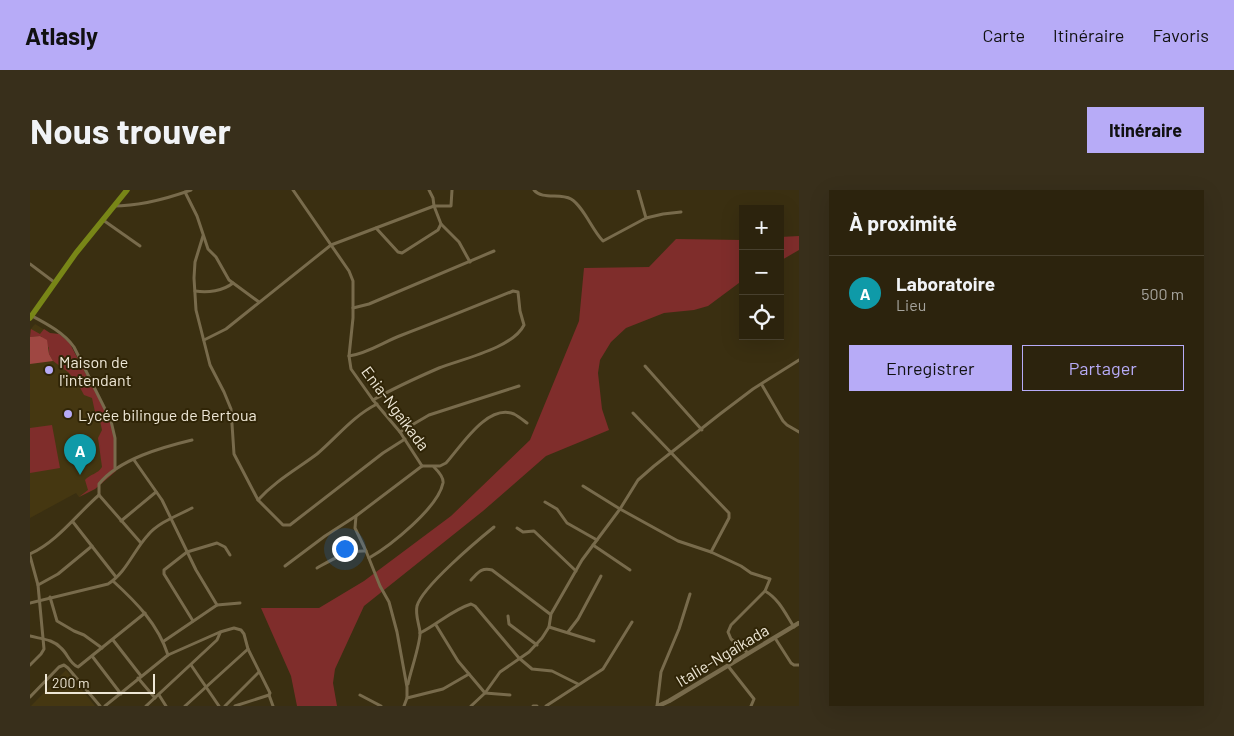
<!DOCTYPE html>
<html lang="fr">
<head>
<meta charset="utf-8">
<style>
	:root { --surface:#2c230d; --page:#382f1b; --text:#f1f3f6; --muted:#a6a49d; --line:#48402e; --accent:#b7abf7 }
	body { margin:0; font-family:Barlow,sans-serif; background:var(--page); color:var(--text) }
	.controls { position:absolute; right:15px; top:15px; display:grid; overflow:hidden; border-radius:0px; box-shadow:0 5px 20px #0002 }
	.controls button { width:45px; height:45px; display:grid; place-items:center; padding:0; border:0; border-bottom:1px solid var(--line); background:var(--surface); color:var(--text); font:25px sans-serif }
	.scale { position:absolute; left:15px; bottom:12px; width:110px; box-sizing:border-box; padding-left:5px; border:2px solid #eee7d6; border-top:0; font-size:14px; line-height:18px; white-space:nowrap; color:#eee7d6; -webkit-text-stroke:4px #302507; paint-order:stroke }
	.you { position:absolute; left:314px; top:358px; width:18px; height:18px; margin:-12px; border:4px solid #fff; border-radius:50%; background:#1a73e8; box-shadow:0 0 0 8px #1a73e833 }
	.badge { display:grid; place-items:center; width:32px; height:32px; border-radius:50%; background:var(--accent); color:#fff; font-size:16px; font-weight:700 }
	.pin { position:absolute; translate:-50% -41px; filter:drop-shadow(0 1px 2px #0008) }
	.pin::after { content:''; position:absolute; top:26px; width:18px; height:15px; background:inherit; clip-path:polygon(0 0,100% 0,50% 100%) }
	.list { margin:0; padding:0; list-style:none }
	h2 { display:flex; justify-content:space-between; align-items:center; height:65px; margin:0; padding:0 20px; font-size:21px }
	h2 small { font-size:16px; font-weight:400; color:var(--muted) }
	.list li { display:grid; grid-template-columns:32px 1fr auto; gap:15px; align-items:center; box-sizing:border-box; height:75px; padding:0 20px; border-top:1px solid var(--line) }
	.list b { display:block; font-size:19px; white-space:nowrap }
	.list p { margin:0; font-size:16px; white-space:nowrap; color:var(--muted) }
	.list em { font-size:16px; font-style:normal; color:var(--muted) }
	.actions { display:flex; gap:10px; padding:15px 20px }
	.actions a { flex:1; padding:11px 0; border:1px solid var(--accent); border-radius:0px; text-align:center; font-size:18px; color:var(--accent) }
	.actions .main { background:var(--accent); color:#111 }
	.icon { flex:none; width:28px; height:28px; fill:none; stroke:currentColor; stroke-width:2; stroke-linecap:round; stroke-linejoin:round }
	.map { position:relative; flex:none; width:769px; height:516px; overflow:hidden; border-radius:0px }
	header { display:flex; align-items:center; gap:30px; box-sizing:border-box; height:70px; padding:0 25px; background:var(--accent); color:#111 }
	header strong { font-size:24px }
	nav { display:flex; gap:28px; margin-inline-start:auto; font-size:18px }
	.intro { display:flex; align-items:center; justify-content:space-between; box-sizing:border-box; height:120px; padding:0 30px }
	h1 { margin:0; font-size:35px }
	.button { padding:12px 22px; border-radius:0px; background:var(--accent); color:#111; font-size:18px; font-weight:700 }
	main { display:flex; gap:30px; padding:0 30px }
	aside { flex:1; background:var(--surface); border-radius:0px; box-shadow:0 5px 20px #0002 }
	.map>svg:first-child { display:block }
	.built { fill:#453711 }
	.green { fill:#7f2d2b }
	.forest { fill:#9f4742 }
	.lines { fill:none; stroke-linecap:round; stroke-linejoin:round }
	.minor { stroke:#786b4c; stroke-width:3 }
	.tertiary { stroke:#786b4c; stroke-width:4.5 }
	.trunk { stroke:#788617; stroke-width:5.5 }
	.poi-dot { fill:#b7abf7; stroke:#302507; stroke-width:2 }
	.labels { text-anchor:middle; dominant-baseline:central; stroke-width:4; stroke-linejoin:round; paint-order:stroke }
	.poi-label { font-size:16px; fill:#eee7d6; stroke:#302507; text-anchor:start }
	.street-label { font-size:16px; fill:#eee7d6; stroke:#302507 }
</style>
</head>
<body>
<header>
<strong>Atlasly</strong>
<nav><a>Carte</a><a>Itinéraire</a><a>Favoris</a></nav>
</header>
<div class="intro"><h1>Nous trouver</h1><a class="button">Itinéraire</a></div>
<main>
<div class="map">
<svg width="769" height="516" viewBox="0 0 769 516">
	<rect width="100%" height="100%" fill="#3a2f11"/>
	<!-- built -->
	<g class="built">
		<polygon points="5,134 20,143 29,144 46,165 66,200 86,281 65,299 49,307 46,303 0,328 0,140"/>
		<polygon points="36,480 65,516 1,516"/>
	</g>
	<!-- green -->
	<g class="green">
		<polygon points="769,46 769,60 750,71 750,47"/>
		<polygon points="646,49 713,50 713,90 678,116 664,120 634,123 596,138 581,152 570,170 568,183 572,219 579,240 516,266 453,321 334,416 305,479 303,493 307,516 267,516 261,486 231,418 289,418 334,391 421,326 500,250 549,131 554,78 619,77"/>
		<path d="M 1,139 L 10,144 L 14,139 L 20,143 L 29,144 L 39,152 L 81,232 L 84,246 L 86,281 L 65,299 L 49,307 L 58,300 L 55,290 C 60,284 68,284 72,277 L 68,248 L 72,240 L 70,231 L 71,228 L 65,222 L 62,208 L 54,205 L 47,192 L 38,182 L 23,171 L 19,164 L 19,158 L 11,146 L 0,147 Z"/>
		<polygon points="22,235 30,278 0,283 0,238"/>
	</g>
	<!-- forest -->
	<polygon class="forest" points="10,146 17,150 19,164 23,171 0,174 0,147"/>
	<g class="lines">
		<!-- minor -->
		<g class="minor">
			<polyline points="263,0 319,81 323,91 323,128 319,166 321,179 343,210 370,242 392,276 326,326 325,338 336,361 350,396 359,412 367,442 377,497 377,508 374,516"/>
			<polyline points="422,0 421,16 404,16 411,34 429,52 440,72"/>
			<path d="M 504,0 C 512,10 530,3 541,9 C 554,17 562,40 573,51 L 616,28 L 633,24 L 651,22"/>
			<polyline points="608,0 616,28"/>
			<polyline points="155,2 167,26 178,59 186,67 199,90 229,112"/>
			<path d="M 83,16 C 110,16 136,9 161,0"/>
			<polyline points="73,30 110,56"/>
			<polyline points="346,38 368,62 372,63 408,40 411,34"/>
			<polyline points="173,46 165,72 164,88 166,120 180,175 194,202 201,219 204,264 228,310 253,335 260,335 353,263 375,249"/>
			<polyline points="0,74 24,92"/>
			<path d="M 165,101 C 178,103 193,101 203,93"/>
			<polyline points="323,118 339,114 464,61"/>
			<path d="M 2,126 C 17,134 34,143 44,157 L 81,231 L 85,248 L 85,278"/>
			<polyline points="174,150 196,139 301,55 404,16 403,8 399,0"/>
			<path d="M 319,166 C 339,163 353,152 372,145 C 409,131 446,116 483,101 L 488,102 L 490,121 L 494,135 C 483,158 432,169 409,178 C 386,188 364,198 343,210"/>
			<polyline points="615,176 672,240"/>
			<polyline points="732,195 753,231 757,235 769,242"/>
			<polyline points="603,223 699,323 699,328 681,362"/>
			<polyline points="370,242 399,225 489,196"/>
			<polyline points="104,270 132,310 166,380 187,415"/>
			<path d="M 392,276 L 410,276 L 416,273 C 430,258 457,213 484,224 C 488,226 493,230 497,233"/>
			<polyline points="553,296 590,319 648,351 681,362 711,376 721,383 740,389 735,401 701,435 698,442 701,449 718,463"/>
			<polyline points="69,305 111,353"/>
			<path d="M 228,310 C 245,291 267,279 287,264 C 307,247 323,226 347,214"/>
			<polyline points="515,312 527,319 537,333 567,350"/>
			<polyline points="91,331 126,302"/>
			<polyline points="43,332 86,387"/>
			<polyline points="487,338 493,342 504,341 546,381"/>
			<polyline points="563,355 600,380"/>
			<path d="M 0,364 C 28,351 46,325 69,305 L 69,294 C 89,269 133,257 162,250"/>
			<polyline points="0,366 8,395 14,459 11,464 0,475"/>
			<path d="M 339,368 C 360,356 408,318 413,293 C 414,287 408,281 404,277"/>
			<polyline points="255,376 295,346 326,326"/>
			<path d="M 287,378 C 303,369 317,360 336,361"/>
			<path d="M 441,390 C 448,383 451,377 462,380 L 520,424"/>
			<path d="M 83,391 C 106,412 128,434 138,465"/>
			<polyline points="8,395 28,384 62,356"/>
			<path d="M 735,401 C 749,409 755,423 764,437"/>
			<polyline points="20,407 27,431 44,441 54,445 72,458"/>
			<path d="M 0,413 L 78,394 C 96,383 104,360 118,345 C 129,332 147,326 162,318"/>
			<polyline points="478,426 479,434 507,455"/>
			<polyline points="163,431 134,384 134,380 157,362 187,353 195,357 200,365"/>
			<polyline points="406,435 428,471 455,503 480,505"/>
			<polyline points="519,437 564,451"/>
			<polyline points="538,442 548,429 571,386"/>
			<path d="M 390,443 C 408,434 422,420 441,414 L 445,416 L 489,468 L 502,479 L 522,481 L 548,494"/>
			<path d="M 0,446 C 11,449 23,449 31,458 C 38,464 39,473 48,477 L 115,423"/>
			<polyline points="745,448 761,473 764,475 769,475"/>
			<polyline points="83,450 111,486"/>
			<polyline points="134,451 187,415 210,413"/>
			<polyline points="62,466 91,504"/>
			<polyline points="161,475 189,516"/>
			<polyline points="698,476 724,509 721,516"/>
			<polyline points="108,488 125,508"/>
			<path d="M 378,494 C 380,483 391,452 390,442 C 389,433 385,425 387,416 C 392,397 448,350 464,337"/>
			<polyline points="129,505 136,516"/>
			<polyline points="239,505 243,516"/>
			<polyline points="330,505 351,516"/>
			<polyline points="0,507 29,477 34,475 38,478 70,516"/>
			<polyline points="377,508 413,499 439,484"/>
			<polyline points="75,516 138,465 190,442 204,438 211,440 214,444 218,459 240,503 239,505 205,516"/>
			<polyline points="116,516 187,450 190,443"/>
			<polyline points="155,516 218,459"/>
			<polyline points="195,516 229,482"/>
			<polyline points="441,516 455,503 470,482 499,462 512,448 519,437 521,424 552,370 590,319 608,290 624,276 690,224 723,199 769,170"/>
			<polyline points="503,516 507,516"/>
			<polyline points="516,516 573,479 602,432"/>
			<polyline points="627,516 631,482 649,439 660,404"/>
		</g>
		<!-- tertiary -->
		<polyline class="tertiary" points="628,516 639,511 769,433"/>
		<!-- trunk -->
		<polyline class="trunk" points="0,128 46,63 97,0"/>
	</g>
	<!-- markers -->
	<g class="poi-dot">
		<circle cx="19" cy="180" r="5"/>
		<circle cx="38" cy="224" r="5"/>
	</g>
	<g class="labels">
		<!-- poi labels -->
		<g class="poi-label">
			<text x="29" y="171">Maison de<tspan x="29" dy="18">l'intendant</tspan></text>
			<text x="48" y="224">Lycée bilingue de Bertoua</text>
		</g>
		<!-- street labels -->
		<g class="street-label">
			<text transform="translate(366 218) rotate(53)">Enia-Ngaîkada</text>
			<text transform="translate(692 465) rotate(-31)">Italie-Ngaîkada</text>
		</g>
	</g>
</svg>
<div class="controls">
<button>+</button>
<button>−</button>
<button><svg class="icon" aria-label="locate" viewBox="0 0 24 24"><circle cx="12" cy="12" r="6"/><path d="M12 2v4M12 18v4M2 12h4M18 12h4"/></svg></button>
</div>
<div class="scale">200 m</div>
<div class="you"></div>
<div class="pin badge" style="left:50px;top:285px;background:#0f9aa8">A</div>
</div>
<aside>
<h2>À proximité<small></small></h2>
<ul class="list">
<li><span class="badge" style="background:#0f9aa8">A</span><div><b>Laboratoire</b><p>Lieu</p></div><em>500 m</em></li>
</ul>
<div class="actions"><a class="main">Enregistrer</a><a>Partager</a></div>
</aside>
</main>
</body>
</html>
